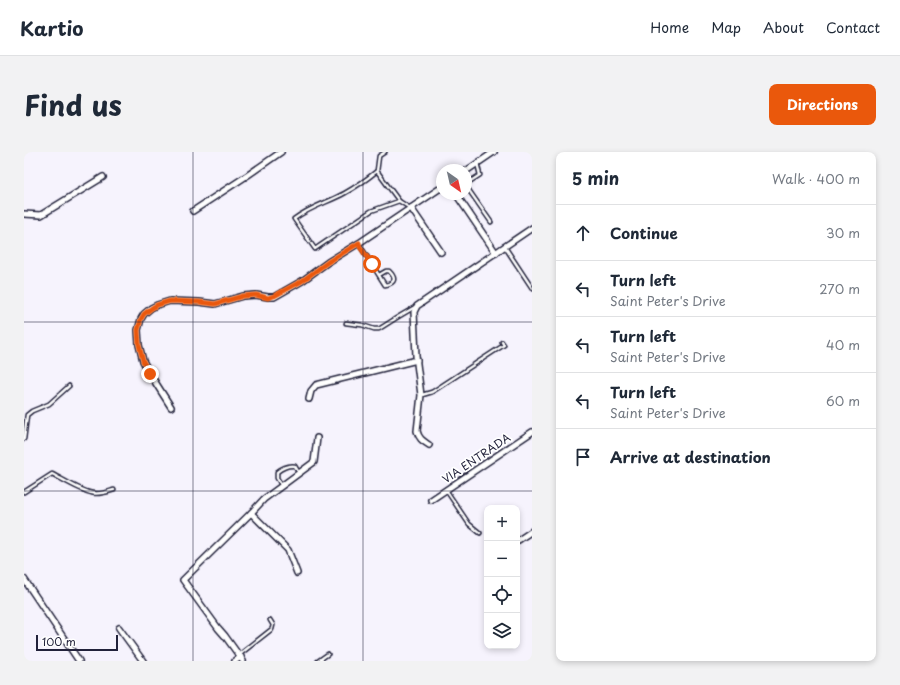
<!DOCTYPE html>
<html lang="en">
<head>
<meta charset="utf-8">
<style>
	:root { --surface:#fff; --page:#f2f2f3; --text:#1f2937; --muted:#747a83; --line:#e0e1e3; --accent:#ea580c }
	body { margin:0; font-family:"Playpen Sans",sans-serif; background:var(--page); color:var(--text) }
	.controls { position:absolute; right:12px; bottom:12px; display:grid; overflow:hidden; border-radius:8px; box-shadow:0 2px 6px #0003 }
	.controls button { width:36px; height:36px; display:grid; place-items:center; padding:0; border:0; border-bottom:1px solid var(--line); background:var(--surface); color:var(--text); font:20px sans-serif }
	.compass { position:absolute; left:412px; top:12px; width:36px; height:36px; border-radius:50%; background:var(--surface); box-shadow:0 2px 6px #0003; rotate:146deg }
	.scale { position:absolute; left:12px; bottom:10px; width:82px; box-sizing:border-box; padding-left:4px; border:2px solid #22223b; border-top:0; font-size:11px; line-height:14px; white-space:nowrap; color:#22223b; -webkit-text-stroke:3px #fff; paint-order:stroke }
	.stop { position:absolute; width:12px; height:12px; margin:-9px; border:3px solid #ea580c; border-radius:50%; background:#fff }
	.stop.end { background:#ea580c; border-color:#fff; box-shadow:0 1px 4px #0008 }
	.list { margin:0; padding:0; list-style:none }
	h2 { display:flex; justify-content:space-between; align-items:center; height:52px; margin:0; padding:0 16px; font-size:17px }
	h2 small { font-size:13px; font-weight:400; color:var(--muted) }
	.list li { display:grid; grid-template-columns:26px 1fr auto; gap:12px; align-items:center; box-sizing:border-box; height:56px; padding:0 16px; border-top:1px solid var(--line) }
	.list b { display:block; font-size:15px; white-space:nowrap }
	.list p { margin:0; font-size:13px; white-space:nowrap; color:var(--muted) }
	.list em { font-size:13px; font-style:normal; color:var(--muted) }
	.icon { flex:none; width:22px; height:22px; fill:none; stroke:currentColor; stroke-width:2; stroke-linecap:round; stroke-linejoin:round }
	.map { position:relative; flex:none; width:508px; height:509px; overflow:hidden; border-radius:8px }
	header { display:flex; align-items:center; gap:24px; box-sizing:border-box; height:56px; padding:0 20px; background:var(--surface); border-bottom:1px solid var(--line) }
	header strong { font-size:19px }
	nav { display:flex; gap:22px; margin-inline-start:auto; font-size:14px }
	.intro { display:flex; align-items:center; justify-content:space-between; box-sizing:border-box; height:96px; padding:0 24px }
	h1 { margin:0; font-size:28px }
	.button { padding:10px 18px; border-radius:8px; background:var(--accent); color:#fff; font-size:14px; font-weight:700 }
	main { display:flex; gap:24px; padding:0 24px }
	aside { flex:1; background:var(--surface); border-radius:8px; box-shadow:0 2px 6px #0003 }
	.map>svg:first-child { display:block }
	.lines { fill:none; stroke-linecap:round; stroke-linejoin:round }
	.lane-casing { stroke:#22223b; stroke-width:5.5 }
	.street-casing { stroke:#22223b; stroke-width:8 }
	.lane { stroke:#fff; stroke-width:2.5 }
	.street { stroke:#fff; stroke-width:5 }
	.route { stroke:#ea580c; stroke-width:5 }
	.grid { fill:none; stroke:#22223b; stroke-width:1; stroke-opacity:0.55 }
	.labels { text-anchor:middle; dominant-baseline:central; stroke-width:3.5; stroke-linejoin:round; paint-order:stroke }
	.street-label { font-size:11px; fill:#22223b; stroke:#fff }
</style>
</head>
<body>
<header>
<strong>Kartio</strong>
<nav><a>Home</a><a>Map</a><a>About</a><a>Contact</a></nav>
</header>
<div class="intro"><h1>Find us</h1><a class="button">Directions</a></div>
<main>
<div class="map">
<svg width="508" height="509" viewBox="0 0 508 509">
	<rect width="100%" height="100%" fill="#f6f3fd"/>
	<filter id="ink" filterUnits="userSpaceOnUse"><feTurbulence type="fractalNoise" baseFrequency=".025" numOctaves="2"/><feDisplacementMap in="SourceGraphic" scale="8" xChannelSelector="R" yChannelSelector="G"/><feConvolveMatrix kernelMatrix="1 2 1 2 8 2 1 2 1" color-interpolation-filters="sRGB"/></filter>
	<g filter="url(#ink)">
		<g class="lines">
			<!-- lane casing -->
			<g class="lane-casing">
				<g id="lane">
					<path d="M 361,0 L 355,4 L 353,19 C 343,27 332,35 321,41 C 305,50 286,55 270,67 L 291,97 L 347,59 L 375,49 L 386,56"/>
					<polyline points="353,19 375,49"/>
					<polyline points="442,32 456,23 453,11"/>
					<polyline points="442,34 467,70"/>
					<path d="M 335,92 L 337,95 L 361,133 C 372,131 372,126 365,119 L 362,119 L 355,123"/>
					<polyline points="481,95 508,136"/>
					<polyline points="322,171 338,173 350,177 355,177 374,165 391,155"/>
					<polyline points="398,243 408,240 480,193 478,190"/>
					<polyline points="0,287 3,263 8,259 25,252 45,234"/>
					<path d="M 258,334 L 253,326 L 253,320 C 258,316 264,313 271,314 L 275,321"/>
					<polyline points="422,338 445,372 456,381"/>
					<path d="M 0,340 L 28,322 C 38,327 57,339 68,341 C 75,343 83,340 90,338"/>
					<polyline points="215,503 248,477 249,473 246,468"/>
					<polyline points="294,509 304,502"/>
				</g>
			</g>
			<!-- street casing -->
			<g class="street-casing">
				<g id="street">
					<polyline points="442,19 470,0"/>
					<polyline points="432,42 472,101"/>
					<polyline points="387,56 417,100"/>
					<polyline points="169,59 224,23 257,0"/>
					<polyline points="0,62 17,63 79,25"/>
					<polyline points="285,247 287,239 292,233 393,208"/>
					<polyline points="147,255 126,222 119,209 115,193 114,178 117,167 120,162 127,156 133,153 146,149 175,150 191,152 219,144 232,143 244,145 250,145 278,129 304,110 335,91 418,35"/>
					<path d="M 405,293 C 399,289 395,287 393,279 L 397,243 L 392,204 L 390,160 L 393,154 L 508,76"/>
					<polyline points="407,348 508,280"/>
					<polyline points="227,361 240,347 290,310 293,286"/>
					<polyline points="493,389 508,379"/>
					<polyline points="0,427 55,509"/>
					<polyline points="95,476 119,509"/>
					<polyline points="211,509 217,505"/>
					<polyline points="219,509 201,484 194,476 159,428 227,361 264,398 273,421"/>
				</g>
			</g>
			<!-- lane -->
			<use href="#lane" class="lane"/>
			<!-- street -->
			<use href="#street" class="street"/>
		</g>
	</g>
	<g class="lines" filter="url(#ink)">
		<!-- route -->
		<polyline class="route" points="126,222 119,209 115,193 114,178 117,167 120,162 128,156 133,153 146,149 175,150 191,152 219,144 232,143 244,146 250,144 278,129 304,110 335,91 336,95 348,112"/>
	</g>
	<!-- grid -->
	<path class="grid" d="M 169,0 L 169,509M 339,0 L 339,509M 0,170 L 508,170M 0,339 L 508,339"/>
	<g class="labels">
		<!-- street labels -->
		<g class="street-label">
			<text transform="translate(452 306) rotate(-34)">VIA ENTRADA</text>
		</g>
	</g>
</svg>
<div class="controls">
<button>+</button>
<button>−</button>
<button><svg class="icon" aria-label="locate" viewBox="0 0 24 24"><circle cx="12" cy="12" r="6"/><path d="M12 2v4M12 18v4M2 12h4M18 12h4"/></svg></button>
<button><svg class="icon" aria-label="layers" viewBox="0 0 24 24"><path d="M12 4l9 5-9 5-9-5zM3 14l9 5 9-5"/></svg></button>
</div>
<svg class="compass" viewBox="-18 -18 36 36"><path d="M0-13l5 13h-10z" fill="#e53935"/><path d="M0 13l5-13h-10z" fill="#747a83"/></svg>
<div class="scale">100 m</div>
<div class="stop" style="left:348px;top:112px"></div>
<div class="stop end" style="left:126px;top:222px"></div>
</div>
<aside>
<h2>5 min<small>Walk · 400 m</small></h2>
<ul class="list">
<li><svg class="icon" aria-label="ahead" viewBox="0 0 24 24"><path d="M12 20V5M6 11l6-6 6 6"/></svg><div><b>Continue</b></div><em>30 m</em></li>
<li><svg class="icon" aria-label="left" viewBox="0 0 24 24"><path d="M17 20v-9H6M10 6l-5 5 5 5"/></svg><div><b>Turn left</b><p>Saint Peter's Drive</p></div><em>270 m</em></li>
<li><svg class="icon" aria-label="left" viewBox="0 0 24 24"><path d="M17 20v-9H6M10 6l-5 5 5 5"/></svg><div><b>Turn left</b><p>Saint Peter's Drive</p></div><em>40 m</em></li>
<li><svg class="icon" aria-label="left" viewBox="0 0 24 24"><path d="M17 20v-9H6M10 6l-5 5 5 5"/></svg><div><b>Turn left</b><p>Saint Peter's Drive</p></div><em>60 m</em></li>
<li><svg class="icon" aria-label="arrive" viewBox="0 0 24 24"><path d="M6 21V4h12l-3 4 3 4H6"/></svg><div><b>Arrive at destination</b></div></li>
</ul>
</aside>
</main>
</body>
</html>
